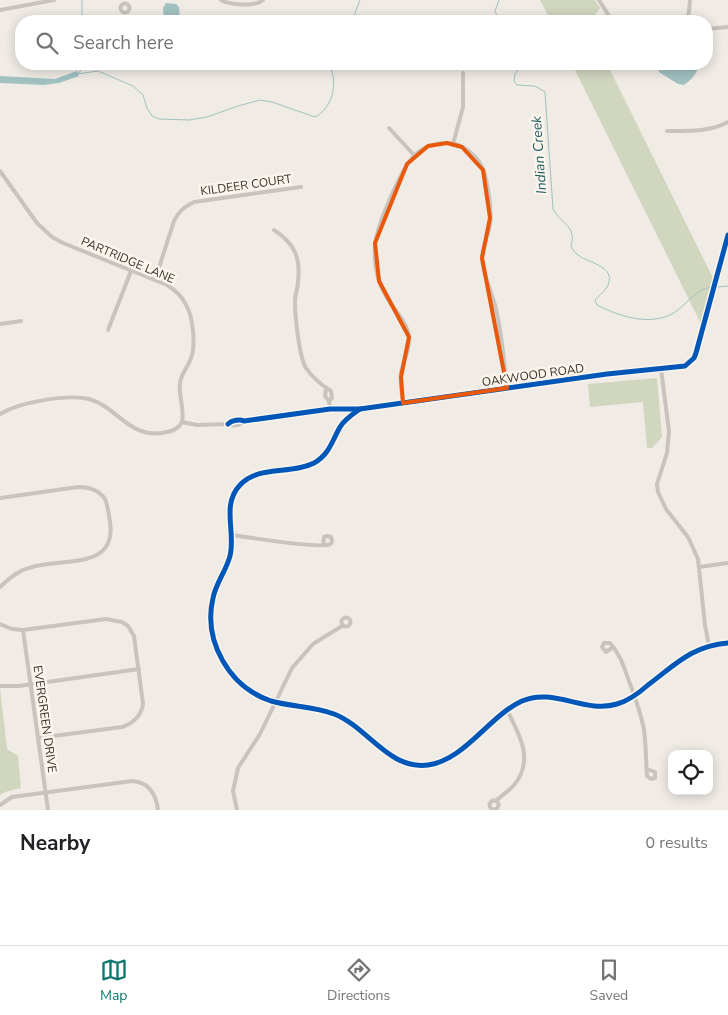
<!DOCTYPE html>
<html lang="en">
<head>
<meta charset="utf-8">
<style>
	:root { --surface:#fff; --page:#f2f2f2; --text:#202124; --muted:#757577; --line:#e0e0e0; --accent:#0f766e }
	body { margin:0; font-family:"Nunito Sans",sans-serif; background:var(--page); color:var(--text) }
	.controls { position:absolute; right:15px; bottom:15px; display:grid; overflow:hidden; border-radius:10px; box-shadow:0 2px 12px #0003 }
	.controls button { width:45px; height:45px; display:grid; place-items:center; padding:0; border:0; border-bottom:1px solid var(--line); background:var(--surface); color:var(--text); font:25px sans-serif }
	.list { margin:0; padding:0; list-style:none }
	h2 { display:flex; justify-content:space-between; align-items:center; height:65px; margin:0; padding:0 20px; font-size:21px }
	h2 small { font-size:16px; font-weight:400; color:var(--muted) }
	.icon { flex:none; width:28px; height:28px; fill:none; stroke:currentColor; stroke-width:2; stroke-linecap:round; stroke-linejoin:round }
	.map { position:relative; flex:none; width:728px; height:810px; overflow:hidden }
	.search { position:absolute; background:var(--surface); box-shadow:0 2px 12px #0003; left:15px; right:15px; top:15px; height:55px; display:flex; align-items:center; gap:12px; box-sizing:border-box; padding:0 18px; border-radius:20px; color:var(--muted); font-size:19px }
	.sheet { height:135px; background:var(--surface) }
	nav { display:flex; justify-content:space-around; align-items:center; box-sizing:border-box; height:70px; border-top:1px solid var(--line); background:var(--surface); font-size:14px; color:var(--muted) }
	nav a { display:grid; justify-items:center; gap:2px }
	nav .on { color:var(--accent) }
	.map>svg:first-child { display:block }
	.green { fill:#d1d6bf }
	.water { fill:#a1c2c1 }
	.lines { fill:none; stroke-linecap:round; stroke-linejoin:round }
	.stream { stroke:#a1c2c1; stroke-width:1 }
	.minor { stroke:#c9c3be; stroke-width:4 }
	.cycleway-casing { stroke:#fbf5ee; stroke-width:8 }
	.cycleway { stroke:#0057b8; stroke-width:5 }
	.marked { fill:none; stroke:#e8590c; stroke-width:4; stroke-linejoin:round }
	.labels { text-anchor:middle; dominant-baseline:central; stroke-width:5; stroke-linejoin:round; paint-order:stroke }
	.street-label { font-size:12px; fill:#3b302b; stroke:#fbf5ee }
	.water-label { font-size:14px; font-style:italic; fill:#1f5a5e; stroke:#fbf5ee }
</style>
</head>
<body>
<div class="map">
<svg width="728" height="810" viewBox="0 0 728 810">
	<rect width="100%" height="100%" fill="#f0ebe5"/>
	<!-- green -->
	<g class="green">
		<polygon points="540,0 595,0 600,8 590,21 551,21"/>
		<polygon points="572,64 607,64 713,278 702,326"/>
		<polygon points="657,378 662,437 652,448 647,448 643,402 590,407 588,384"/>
		<polygon points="0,688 7,749 18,756 21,788 5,792 0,795"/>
	</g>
	<!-- water -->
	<g class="water">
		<polygon points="166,3 176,4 179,7 180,21 164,21 163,8"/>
		<path d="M 658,64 L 698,64 C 699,72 691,80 684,85 L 678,84 L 659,72 Z"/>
		<polygon points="77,71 79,76 59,83 44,85 0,83 0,76 55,79"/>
	</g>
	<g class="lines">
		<!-- stream -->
		<g class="stream">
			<polyline points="82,0 82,21"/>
			<polyline points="499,0 495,11 499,21"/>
			<polyline points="352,21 360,0"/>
			<path d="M 523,64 L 515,74 L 514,81 L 517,85 L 535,86 L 545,92 L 553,209 C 562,225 577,226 571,246 C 573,250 575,253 578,255 C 588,263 616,266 608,285 C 606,290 599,296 595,300 L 597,305 C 620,317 655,328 678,310 C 689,301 697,289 712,287"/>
			<polyline points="79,73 84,64"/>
			<path d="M 77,74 L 98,71 L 133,86 L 143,95 L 147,108 L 152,116 L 159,119 L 189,120 L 207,117 L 238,106 L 260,100 L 272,102 L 315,117 C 329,110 336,92 333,76 C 332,71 330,68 330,64"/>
			<polyline points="716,287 728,286"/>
		</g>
		<!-- minor -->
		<g class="minor">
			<path d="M 221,0 C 230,5 255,7 263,0"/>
			<polyline points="599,0 612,21"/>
			<circle cx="125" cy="8" r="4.5"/>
			<polyline points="0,10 54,0"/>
			<polyline points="688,21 690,0"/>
			<polyline points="707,29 728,27"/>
			<polyline points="389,128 414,155"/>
			<path d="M 667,131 C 688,131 710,132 728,122"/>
			<polyline points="453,144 463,107 463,73"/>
			<path d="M 0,171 L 37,223 L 52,237 L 63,243 L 167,285 C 175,290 182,296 186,305 C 193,316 196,346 191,358 C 188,367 181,374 180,383 C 178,396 185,409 182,422"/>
			<path d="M 274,230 C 294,243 301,257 298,282 C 298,288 295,294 295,301 C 295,315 299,357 306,368 C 312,377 323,386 331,391 L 332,398 L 329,401"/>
			<path d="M 155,280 L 174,221 C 179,211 184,207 194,202 L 301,187"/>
			<polyline points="0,324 21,321"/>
			<polyline points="108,330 131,271"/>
			<polyline points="661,369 669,431 667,453 657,484 658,492 666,509 688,537 698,559 705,625 709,646"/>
			<polyline points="326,389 325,396 329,401 330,409"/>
			<path d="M 403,403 C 402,394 400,383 401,373 C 403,360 411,349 409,336 C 407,325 400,316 393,307 C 380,289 373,269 375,246 C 376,228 402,165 416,154 C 426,145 442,141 455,144 C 467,148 478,157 483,169 C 488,182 492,212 490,225 C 488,236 482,247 482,258 C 483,277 492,291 496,309 C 502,335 504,362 507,388"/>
			<path d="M 360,409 C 353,414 345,419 340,427 C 332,441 329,455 314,463 C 291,475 258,465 240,485 C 221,505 236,532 230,556 C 226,571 216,583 213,598 C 203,641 229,687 271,701 C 292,707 314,706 334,714 C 368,727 388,770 428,765 C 465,760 489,716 522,701 C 554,687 585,714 617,704 C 628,701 639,693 648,685 C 676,664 692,646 728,643"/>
			<path d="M 0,414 C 20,402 67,394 89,399 C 118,407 130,441 167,432 C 174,431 179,428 182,422"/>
			<path d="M 182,422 L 197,425 L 228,424 C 233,427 241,425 244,421"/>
			<path d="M 228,424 C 232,420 240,419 244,421 L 330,409 L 360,409 L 607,374 L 685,366 L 694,358 L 696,353 L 728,235"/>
			<path d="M 0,498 L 78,487 C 89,487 99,490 105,499 C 108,506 109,514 110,522 C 117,570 63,558 32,567 C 19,570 9,578 0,587"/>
			<path d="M 232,535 C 245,537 323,549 330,544 C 331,544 332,542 332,541 L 331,537 L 327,536 L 324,537 L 323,545"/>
			<polyline points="699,567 728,563"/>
			<circle cx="346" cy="622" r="4.5"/>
			<path d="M 0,624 L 12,629 L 23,630 L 106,619 L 122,622 L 128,626 L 134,636 L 143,704 C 141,716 134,723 122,727 L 38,738"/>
			<polyline points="23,630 48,810"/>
			<path d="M 613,647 L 606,652 L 602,647 L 604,643 L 610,643 C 620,654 624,667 629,681 C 635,697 641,713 644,730 C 646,745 646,761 647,776 L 651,779 L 655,778 L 655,772 L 647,769"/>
			<polyline points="0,686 19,686 139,669"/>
			<circle cx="494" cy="805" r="4.5"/>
			<path d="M 496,801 C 502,795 509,791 514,785 C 535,760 519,734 507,710"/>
			<path d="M 0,805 L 12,797 L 132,781 C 149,782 156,794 158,810"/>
			<polyline points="237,810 233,791 238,768 260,734 292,668 313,644 342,626"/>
		</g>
		<!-- cycleway casing -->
		<g class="cycleway-casing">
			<g id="cycleway">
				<path d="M 360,409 C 353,414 345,419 340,427 C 332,441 329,455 314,463 C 291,475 258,465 240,485 C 221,505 236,532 230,556 C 226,571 216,583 213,598 C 203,641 229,687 271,701 C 292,707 314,706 334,714 C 368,727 388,770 428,765 C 465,760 489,716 522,701 C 554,687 585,714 617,704 C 628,701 639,693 648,685 C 676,664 692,646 728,643"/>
				<path d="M 228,424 C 232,420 240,419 244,421 L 330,409 L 360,409 L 607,374 L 685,366 L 694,358 L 696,353 L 728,235"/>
			</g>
		</g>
		<!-- cycleway -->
		<use href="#cycleway" class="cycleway"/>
	</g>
	<!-- marked area -->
	<path class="marked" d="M 447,143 L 462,147 L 483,170 L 490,218 L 482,258 L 507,388 L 403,403 L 401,377 L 409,337 L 379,281 L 375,243 L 407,164 L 428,146 Z"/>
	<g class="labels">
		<!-- street labels -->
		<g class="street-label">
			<text transform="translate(246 185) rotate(-8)">KILDEER COURT</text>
			<text transform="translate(128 260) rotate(23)">PARTRIDGE LANE</text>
			<text transform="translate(533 375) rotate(-8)">OAKWOOD ROAD</text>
			<text transform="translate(45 719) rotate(82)">EVERGREEN DRIVE</text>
		</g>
		<!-- water labels -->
		<g class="water-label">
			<text transform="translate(539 155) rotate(-94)">Indian Creek</text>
		</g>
	</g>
</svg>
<div class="controls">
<button><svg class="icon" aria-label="locate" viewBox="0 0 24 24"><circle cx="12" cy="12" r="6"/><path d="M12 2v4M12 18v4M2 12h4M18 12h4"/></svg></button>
</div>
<div class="search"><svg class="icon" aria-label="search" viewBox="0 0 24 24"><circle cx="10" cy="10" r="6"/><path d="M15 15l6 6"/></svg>Search here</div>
</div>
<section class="sheet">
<h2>Nearby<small>0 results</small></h2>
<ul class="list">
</ul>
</section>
<nav>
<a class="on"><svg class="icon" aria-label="map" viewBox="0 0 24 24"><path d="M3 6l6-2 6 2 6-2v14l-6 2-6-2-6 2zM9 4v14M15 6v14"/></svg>Map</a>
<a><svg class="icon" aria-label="directions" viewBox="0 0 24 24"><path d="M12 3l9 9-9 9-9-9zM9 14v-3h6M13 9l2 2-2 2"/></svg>Directions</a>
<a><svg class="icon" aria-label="saved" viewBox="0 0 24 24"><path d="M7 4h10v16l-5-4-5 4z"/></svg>Saved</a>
</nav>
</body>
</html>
